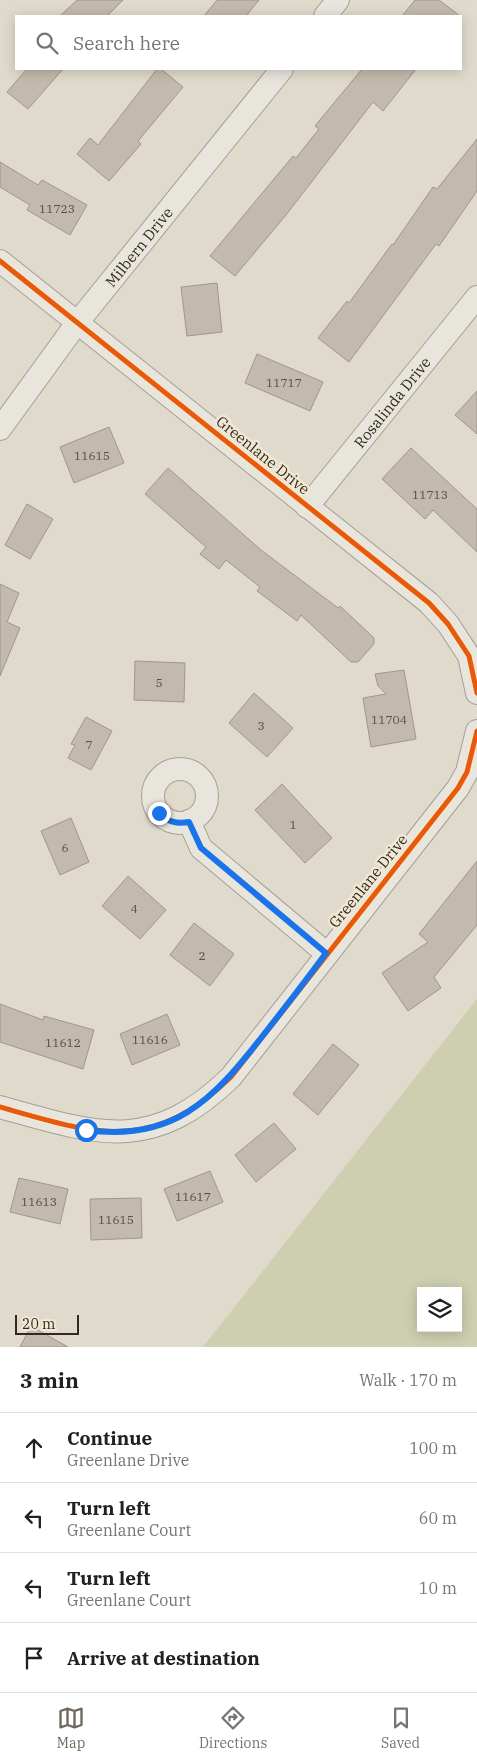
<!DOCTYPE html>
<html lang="en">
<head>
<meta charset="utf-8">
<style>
	:root { --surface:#fff; --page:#f6f6f6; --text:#202124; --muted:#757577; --line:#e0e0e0; --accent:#6f675c }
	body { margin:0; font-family:"IBM Plex Serif",serif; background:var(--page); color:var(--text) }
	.controls { position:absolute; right:15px; bottom:15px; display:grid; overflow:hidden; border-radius:0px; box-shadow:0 2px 12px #0003 }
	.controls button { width:45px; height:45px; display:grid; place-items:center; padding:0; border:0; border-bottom:1px solid var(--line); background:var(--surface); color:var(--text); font:25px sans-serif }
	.scale { position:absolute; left:15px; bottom:12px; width:64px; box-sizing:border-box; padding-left:5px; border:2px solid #32291f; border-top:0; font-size:14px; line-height:18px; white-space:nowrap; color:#32291f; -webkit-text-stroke:4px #f0e8d3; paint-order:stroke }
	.stop { position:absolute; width:15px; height:15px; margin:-11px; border:4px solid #1a73e8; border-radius:50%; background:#fff }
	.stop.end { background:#1a73e8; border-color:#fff; box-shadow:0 1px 5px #0008 }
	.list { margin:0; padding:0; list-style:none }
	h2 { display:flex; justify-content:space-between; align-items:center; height:65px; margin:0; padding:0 20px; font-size:21px }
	h2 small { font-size:16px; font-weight:400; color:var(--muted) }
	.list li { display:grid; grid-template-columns:32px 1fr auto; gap:15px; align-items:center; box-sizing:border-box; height:70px; padding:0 20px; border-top:1px solid var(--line) }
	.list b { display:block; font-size:19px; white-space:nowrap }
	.list p { margin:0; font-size:16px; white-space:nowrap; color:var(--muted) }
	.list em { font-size:16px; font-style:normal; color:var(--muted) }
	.icon { flex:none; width:28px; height:28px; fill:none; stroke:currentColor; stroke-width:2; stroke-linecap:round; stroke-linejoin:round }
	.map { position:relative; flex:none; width:477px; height:1347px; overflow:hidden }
	.search { position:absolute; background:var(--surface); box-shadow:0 2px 12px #0003; left:15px; right:15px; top:15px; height:55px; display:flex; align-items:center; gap:12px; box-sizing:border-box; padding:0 18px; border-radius:0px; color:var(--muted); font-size:19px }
	.sheet { height:345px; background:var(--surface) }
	nav { display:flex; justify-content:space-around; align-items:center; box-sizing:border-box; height:70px; border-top:1px solid var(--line); background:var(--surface); font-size:14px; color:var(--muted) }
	nav a { display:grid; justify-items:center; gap:2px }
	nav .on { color:var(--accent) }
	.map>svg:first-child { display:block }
	.green { fill:#ceceb0; fill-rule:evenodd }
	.building { fill:#c3baad; stroke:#9f968c }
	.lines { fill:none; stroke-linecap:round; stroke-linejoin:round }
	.minor-casing { stroke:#a59f95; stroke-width:24 }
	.minor { stroke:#e8e5dd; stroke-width:22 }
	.cycleway-casing { stroke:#f0e8d3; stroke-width:8 }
	.cycleway { stroke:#e8590c; stroke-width:5 }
	.route { stroke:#1a73e8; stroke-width:6 }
	.labels { text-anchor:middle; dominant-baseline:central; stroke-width:5; stroke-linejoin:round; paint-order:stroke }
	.number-label { font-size:12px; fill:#564d42 }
	.street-label { font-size:15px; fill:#32291f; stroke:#f0e8d3 }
</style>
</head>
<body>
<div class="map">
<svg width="477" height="1347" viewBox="0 0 477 1347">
	<rect width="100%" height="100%" fill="#e0dacc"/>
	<!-- green -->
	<path class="green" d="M 477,999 L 477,1347 L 203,1347 ZM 421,1291 L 458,1291 L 458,1328 L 421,1328 Z"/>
	<!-- building -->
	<g class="building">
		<polygon points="77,0 123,0 107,16 60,16"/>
		<polygon points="217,0 259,0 246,16 204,16"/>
		<polygon points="415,0 439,0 460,16 402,16"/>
		<polygon points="27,69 63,69 28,109 7,92"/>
		<polygon points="157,69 161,69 183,87 138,141 141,144 109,181 77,154 90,138 98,145"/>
		<polygon points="362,69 416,69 383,111 373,102 286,215 235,276 210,256 293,156 296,158 319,129 315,126"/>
		<polygon points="477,139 477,191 439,246 436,244 349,362 318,338 347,301 349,303 392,244 393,245 433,187 437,189"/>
		<polygon points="0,162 38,185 42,180 87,205 70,235 27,210 30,205 0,187"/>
		<polygon points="217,283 222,332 187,336 181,287"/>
		<polygon points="257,354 323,382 310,411 245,383"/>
		<polygon points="477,391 477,434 455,415"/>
		<polygon points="109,427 124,463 74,483 60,447"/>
		<polygon points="411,448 477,509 477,552 433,510 425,519 382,479"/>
		<polygon points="168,468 261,550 338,608 340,606 374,638 374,644 358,662 351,662 301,615 297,621 257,591 260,587 226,560 219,569 200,554 206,547 145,494"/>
		<polygon points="27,504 53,519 30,559 5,545"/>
		<polygon points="0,584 19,593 7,622 20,628 0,676"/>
		<polygon points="135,661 185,663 184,702 134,700"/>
		<polygon points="404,670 416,739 371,747 363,698 386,694 378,686 375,674"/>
		<polygon points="254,693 293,728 267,757 229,723"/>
		<polygon points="86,717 112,731 91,770 68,758 75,745 71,744"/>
		<polygon points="282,784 332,838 305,863 255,810"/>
		<polygon points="71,818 89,862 60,875 41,831"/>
		<polygon points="477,861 477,925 434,977 441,988 408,1011 382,973 428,942 419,934"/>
		<polygon points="128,876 166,910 140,939 102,906"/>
		<polygon points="194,923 234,954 210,986 170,955"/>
		<polygon points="0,1004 43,1020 44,1016 94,1030 83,1069 0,1042"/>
		<polygon points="167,1014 180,1045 132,1065 120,1034"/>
		<polygon points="333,1044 359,1065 318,1115 293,1094"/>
		<polygon points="274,1123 296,1149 256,1182 235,1155"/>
		<polygon points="210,1171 223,1202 177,1221 164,1189"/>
		<polygon points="19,1178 68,1189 60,1224 10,1212"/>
		<polygon points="141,1198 142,1238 91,1240 90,1199"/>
		<polygon points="31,1326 68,1347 20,1347"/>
	</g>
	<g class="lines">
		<!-- minor casing -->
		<g class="minor-casing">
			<g id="minor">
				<polyline points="325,16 338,0"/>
				<polyline points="0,261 429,603 448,624 469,656 477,693"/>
				<path id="s1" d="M 0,429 L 77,323 L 282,69"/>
				<path id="s2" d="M 307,507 L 477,297"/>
				<circle cx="180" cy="796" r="27"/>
				<polyline points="189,821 201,848 326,953"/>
				<path d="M 0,1107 C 96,1134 151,1155 231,1077 L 458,788 L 467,772 L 477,731"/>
			</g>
		</g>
		<!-- minor -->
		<use href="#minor" class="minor"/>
		<!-- cycleway casing -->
		<g class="cycleway-casing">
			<g id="cycleway">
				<polyline points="0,261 429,603 448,624 469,656 477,693"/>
				<path d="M 0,1107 C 96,1134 151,1155 231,1077 L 458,788 L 467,772 L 477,731"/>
			</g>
		</g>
		<!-- cycleway -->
		<use href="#cycleway" class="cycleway"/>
	</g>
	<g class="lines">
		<!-- route -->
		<path class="route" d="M 86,1130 C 172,1142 212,1101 261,1038 C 283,1010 305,982 326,953 L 201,848 L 189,822 C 176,824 168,822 159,813"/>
	</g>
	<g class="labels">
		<!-- number labels -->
		<g class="number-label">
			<text x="57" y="208">11723</text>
			<text x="284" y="382">11717</text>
			<text x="92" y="455">11615</text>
			<text x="430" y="494">11713</text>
			<text x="159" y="682">5</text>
			<text x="389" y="719">11704</text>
			<text x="261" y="725">3</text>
			<text x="89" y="744">7</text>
			<text x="293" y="824">1</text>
			<text x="65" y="847">6</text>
			<text x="134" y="908">4</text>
			<text x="202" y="955">2</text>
			<text x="150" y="1039">11616</text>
			<text x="63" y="1042">11612</text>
			<text x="193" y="1196">11617</text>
			<text x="39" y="1201">11613</text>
			<text x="116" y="1219">11615</text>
		</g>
		<!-- street labels -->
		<g class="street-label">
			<text stroke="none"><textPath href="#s1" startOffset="229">Milbern Drive</textPath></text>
			<text stroke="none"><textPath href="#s2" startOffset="135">Rosalinda Drive</textPath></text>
			<text transform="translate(263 455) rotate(39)">Greenlane Drive</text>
			<text transform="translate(368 881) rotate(-51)">Greenlane Drive</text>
		</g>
	</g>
</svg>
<div class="controls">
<button><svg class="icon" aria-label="layers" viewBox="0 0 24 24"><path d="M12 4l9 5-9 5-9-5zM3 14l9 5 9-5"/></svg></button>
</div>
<div class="scale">20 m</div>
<div class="stop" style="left:86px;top:1130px"></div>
<div class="stop end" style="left:159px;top:813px"></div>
<div class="search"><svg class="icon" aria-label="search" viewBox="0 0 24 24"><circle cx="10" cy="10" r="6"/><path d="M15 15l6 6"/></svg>Search here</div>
</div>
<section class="sheet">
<h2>3 min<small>Walk · 170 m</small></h2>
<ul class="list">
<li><svg class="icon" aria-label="ahead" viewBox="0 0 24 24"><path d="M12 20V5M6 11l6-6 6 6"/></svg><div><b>Continue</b><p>Greenlane Drive</p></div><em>100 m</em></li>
<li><svg class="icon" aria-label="left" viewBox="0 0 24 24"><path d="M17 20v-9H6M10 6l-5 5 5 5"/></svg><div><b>Turn left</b><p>Greenlane Court</p></div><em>60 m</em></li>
<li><svg class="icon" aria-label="left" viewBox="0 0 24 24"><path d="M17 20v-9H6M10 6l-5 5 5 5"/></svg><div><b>Turn left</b><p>Greenlane Court</p></div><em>10 m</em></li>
<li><svg class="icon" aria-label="arrive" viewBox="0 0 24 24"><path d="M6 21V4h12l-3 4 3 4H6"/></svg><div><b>Arrive at destination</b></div></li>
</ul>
</section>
<nav>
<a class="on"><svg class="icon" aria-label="map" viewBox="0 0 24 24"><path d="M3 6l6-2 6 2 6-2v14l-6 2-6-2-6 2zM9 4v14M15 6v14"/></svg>Map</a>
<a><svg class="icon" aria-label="directions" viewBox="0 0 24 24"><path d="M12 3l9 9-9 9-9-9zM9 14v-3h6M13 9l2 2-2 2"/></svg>Directions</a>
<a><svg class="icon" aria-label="saved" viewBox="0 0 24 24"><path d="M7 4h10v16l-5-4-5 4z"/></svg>Saved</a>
</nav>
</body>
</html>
